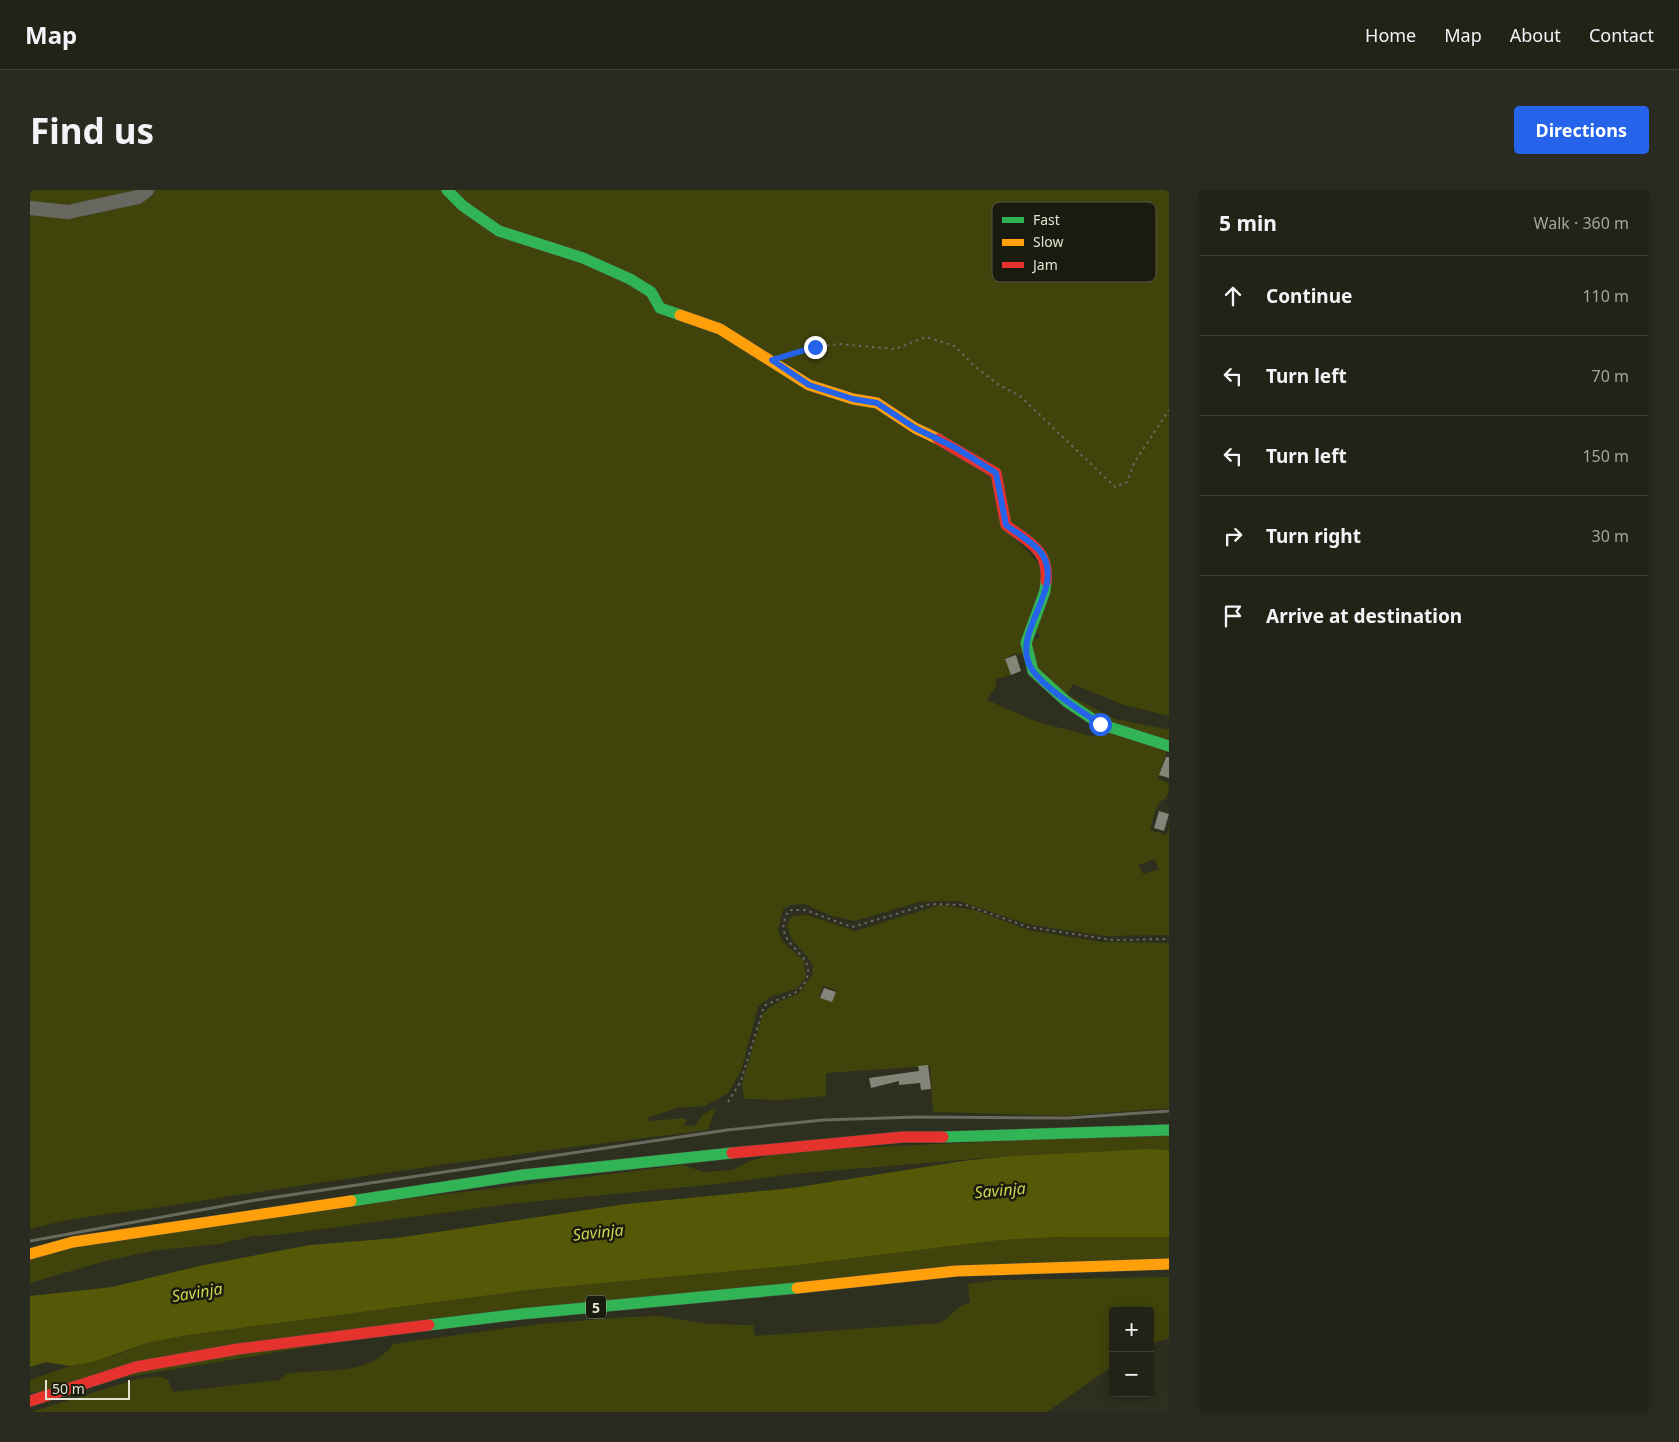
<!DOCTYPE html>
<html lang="en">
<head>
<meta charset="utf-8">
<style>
	:root { --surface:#222317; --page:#2a2b20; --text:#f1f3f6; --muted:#a2a4a1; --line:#3f4036; --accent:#2563eb }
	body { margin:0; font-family:"Noto Sans",sans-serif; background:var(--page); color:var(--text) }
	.controls { position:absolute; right:15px; bottom:15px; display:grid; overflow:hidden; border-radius:5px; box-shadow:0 2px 12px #0003 }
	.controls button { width:45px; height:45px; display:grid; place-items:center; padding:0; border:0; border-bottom:1px solid var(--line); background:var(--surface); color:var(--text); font:25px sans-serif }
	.scale { position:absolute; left:15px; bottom:12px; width:85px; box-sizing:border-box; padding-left:5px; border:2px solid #e1e2d2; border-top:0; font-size:14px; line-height:18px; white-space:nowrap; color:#e1e2d2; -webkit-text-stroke:4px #1a1b0f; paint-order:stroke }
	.stop { position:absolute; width:15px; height:15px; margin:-11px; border:4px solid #2563eb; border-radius:50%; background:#fff }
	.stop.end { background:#2563eb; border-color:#fff; box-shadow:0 1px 5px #0008 }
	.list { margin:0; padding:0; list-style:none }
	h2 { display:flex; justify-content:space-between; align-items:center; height:65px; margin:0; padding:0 20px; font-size:21px }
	h2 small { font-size:16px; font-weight:400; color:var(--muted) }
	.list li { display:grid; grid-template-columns:32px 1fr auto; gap:15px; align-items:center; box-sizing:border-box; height:80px; padding:0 20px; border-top:1px solid var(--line) }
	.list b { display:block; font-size:19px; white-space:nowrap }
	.list em { font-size:16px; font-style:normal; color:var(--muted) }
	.icon { flex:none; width:28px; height:28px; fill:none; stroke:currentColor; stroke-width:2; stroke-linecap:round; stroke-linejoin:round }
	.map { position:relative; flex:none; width:1139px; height:1222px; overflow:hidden; border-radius:5px }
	header { display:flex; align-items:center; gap:30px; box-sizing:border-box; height:70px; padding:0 25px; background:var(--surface); border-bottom:1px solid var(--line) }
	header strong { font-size:24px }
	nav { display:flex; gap:28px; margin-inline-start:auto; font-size:18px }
	.intro { display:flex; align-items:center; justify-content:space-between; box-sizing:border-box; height:120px; padding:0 30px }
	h1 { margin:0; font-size:35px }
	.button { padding:12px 22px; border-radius:5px; background:var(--accent); color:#fff; font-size:18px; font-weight:700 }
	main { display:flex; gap:30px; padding:0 30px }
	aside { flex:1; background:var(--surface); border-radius:5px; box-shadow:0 2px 12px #0003 }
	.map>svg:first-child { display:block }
	.green { fill:#40430a; fill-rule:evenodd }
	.water { fill:#555807 }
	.building { fill:#838578 }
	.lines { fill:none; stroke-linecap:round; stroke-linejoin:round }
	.street-casing { stroke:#494a3d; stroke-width:15 }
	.fast-casing { stroke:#494a3d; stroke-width:12 }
	.slow-casing { stroke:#494a3d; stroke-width:12 }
	.jam-casing { stroke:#494a3d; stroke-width:12 }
	.path { stroke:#696a62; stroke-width:2; stroke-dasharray:2.5 4; stroke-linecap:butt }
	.street { stroke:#676860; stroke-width:14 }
	.fast { stroke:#30b455; stroke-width:11 }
	.slow { stroke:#ff9f0a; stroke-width:11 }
	.jam { stroke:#e5322d; stroke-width:11 }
	.rail { stroke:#686a60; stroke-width:3 }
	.route { stroke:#2563eb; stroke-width:6 }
	.labels { text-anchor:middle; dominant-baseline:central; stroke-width:5; stroke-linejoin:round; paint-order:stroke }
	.shield { fill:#1a1b0f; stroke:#a5a698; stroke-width:1 }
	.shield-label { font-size:14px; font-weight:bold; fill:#e1e2d2 }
	.water-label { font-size:16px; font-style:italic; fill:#ccd24e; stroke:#1a1b0f }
	.key { fill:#1a1b0f; stroke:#56574a; stroke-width:1 }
	.key-label { font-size:14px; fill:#e1e2d2 }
</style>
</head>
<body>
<header>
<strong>Map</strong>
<nav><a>Home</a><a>Map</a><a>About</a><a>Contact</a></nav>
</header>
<div class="intro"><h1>Find us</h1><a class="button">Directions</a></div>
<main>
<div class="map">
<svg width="1139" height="1222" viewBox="0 0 1139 1222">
	<rect width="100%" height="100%" fill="#2d2f1f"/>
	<!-- green -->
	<g class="green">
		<path d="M 0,0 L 1139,0 L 1139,526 L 1091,514 L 1043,494 L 1037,504 L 1085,529 L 1139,540 L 1139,553 C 1118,547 1096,542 1076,534 C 1057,525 997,488 997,464 C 997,455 1000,450 1009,447 L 1009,443 L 1004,443 L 1004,436 L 1017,398 L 1015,377 L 1007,364 L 978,333 L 965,278 L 960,276 C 961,286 969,329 974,336 C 987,357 1015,367 1014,395 C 1012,418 996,441 992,465 L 986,463 L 975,469 L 981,485 L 966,489 L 966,495 L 957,510 L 1005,531 L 1064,547 L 1069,535 L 1074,537 L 1072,541 L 1076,544 L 1079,539 L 1138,557 L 1128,589 L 1139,593 C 1139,612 1134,605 1127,617 C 1124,623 1122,633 1120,640 L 1136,645 L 1139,636 L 1139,745 L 1074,746 L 997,734 L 929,711 L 889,712 L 825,731 L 802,726 L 774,714 L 760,715 L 753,720 L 748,740 L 752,751 L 774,771 L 776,787 L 767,799 L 740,807 L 728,817 L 711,881 L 698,903 L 675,916 L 647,918 L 617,928 L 621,931 L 654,928 L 657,930 L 653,936 L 664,936 L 674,924 L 686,917 L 678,940 C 506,961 335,985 164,1012 C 110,1021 54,1024 0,1039 ZM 1124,669 L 1129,679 L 1113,684 L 1109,675 Z"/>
		<path d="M 910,715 L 945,720 L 998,740 L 1071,752 L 1139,753 L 1139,918 L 1035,926 L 903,922 L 900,876 L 796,883 L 796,906 L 752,910 L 714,909 L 712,894 L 733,823 L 748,812 L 768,804 L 782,785 L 783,776 L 779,769 L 762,750 L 757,736 L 762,726 L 777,725 L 825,741 ZM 793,796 L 806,800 L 802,811 L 789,807 Z"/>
		<polygon points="1139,943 1139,960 1095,960 980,966 762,984 688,994 480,1014 247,1045 224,1046 189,1054 127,1060 76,1071 0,1093 0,1067 26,1060 351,1012 653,975 674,982 703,980 722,970 758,961"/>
		<polygon points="1031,1047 1139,1047 1139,1068 545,1113 0,1203 0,1190 40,1176 89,1164 117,1153 158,1145 498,1100 769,1075 971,1050"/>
		<path d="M 1139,1087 L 1139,1148 L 1120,1154 L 1120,1121 L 1083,1121 L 1083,1176 L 1017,1222 L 1,1222 L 107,1189 L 129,1186 L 138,1190 L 143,1202 L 250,1190 L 257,1184 C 292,1178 340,1187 363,1154 L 508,1134 L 598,1127 L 628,1126 L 679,1134 L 723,1135 L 725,1146 L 910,1133 C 923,1126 925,1117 940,1112 L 938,1094 L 967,1090 Z"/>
	</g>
	<!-- water -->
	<polygon class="water" points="1117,959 1139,960 1139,1047 1031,1047 971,1050 769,1075 498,1100 158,1145 117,1153 66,1171 40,1176 16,1172 0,1177 0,1106 82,1097 169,1076 280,1055 366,1048 596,1014 762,998 933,971 980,966"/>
	<!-- building -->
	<g class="building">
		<polygon points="986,465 991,481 981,485 975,469"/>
		<polygon points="1136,567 1139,567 1139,588 1129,585"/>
		<polygon points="1129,621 1139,624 1134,641 1124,638"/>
		<polygon points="794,798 806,802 802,812 790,808"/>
		<polygon points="898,875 901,899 891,900 890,893 869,895 869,891 841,898 839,888 889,881 888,876"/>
	</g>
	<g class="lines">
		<!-- street casing -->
		<g class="street-casing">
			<polyline id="street" points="0,18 38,22 108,7 117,0"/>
		</g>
		<!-- fast casing -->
		<g class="fast-casing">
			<g id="fast">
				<polyline points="417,0 433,16 469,41 553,68 600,89 621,102 630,118 650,125"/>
				<polyline points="1016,391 1015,401 996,453 1003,481 1037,512 1070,534 1139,556"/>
				<polyline points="913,947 1139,940"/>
				<polyline points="321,1011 493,985 702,963"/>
				<polyline points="399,1135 491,1124 767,1098"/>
			</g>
		</g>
		<!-- slow casing -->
		<g class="slow-casing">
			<g id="slow">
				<polyline points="650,125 690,139 779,195 823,209 847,213 885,238 908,249"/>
				<polyline points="0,1064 43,1052 321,1011"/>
				<polyline points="767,1098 926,1081 1139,1074"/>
			</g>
		</g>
		<!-- jam casing -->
		<g class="jam-casing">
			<g id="jam">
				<path d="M 908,249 L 966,283 L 976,335 C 998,352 1019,359 1016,391"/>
				<polyline points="702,963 873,947 913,947"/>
				<polyline points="0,1211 106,1177 208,1159 399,1135"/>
			</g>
		</g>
		<!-- path -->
		<g class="path">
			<polyline points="759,165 785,157 809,154 865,159 896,147 925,156 943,175 969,195 990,206 1085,297 1097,292 1104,273 1139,220"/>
			<path d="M 698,912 L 711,891 L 734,816 C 744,810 756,808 766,802 C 770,799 774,795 776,790 C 789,761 737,756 759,720 L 775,720 L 822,737 L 900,714 L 936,715 L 998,737 L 1083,750 L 1139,749"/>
		</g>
		<!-- street -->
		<use href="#street" class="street"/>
		<!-- fast -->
		<use href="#fast" class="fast"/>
		<!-- slow -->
		<use href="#slow" class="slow"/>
		<!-- jam -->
		<use href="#jam" class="jam"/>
		<!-- rail -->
		<polyline class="rail" points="0,1051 226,1010 697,940 793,930 887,927 1038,928 1139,921"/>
	</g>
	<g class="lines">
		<!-- route -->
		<path class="route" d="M 785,157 L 742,170 L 779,195 L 823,209 L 847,213 L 885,238 L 926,258 L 966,283 L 976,335 C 985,342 1006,354 1012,364 C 1036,401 977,444 1003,481 C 1017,500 1050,520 1070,534"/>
	</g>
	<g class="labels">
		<!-- shield labels -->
		<rect class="shield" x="556" y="1105.5" width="20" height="23" rx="4"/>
		<g class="shield-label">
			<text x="566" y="1117">5</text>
		</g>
		<!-- water labels -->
		<g class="water-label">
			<text transform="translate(970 1000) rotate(-5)">Savinja</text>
			<text transform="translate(568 1042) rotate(-6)">Savinja</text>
			<text transform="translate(167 1102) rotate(-9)">Savinja</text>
		</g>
	</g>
	<!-- legend -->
	<rect x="962" y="12" width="164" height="80" rx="8" class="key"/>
	<rect x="972" y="27" width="22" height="6" fill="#30b455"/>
	<rect x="972" y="49" width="22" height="7" fill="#ff9f0a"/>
	<rect x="972" y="72" width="22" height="6" fill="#e5322d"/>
	<g class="key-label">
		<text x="1003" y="35">Fast</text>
		<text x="1003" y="57">Slow</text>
		<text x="1003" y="80">Jam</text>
	</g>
</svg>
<div class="controls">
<button>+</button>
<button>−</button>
</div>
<div class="scale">50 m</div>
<div class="stop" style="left:1070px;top:534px"></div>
<div class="stop end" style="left:785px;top:157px"></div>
</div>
<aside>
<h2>5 min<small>Walk · 360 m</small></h2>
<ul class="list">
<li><svg class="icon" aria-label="ahead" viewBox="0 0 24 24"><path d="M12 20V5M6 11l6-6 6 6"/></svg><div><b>Continue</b></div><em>110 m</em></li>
<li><svg class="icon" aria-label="left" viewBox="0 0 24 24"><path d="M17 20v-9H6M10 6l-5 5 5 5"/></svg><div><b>Turn left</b></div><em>70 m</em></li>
<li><svg class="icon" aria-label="left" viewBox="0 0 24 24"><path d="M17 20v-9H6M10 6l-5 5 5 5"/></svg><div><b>Turn left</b></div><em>150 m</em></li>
<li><svg class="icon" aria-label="right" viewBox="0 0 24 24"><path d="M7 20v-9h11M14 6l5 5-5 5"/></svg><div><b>Turn right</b></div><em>30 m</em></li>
<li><svg class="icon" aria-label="arrive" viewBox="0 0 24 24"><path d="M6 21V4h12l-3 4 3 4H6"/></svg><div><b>Arrive at destination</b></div></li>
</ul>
</aside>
</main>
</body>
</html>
